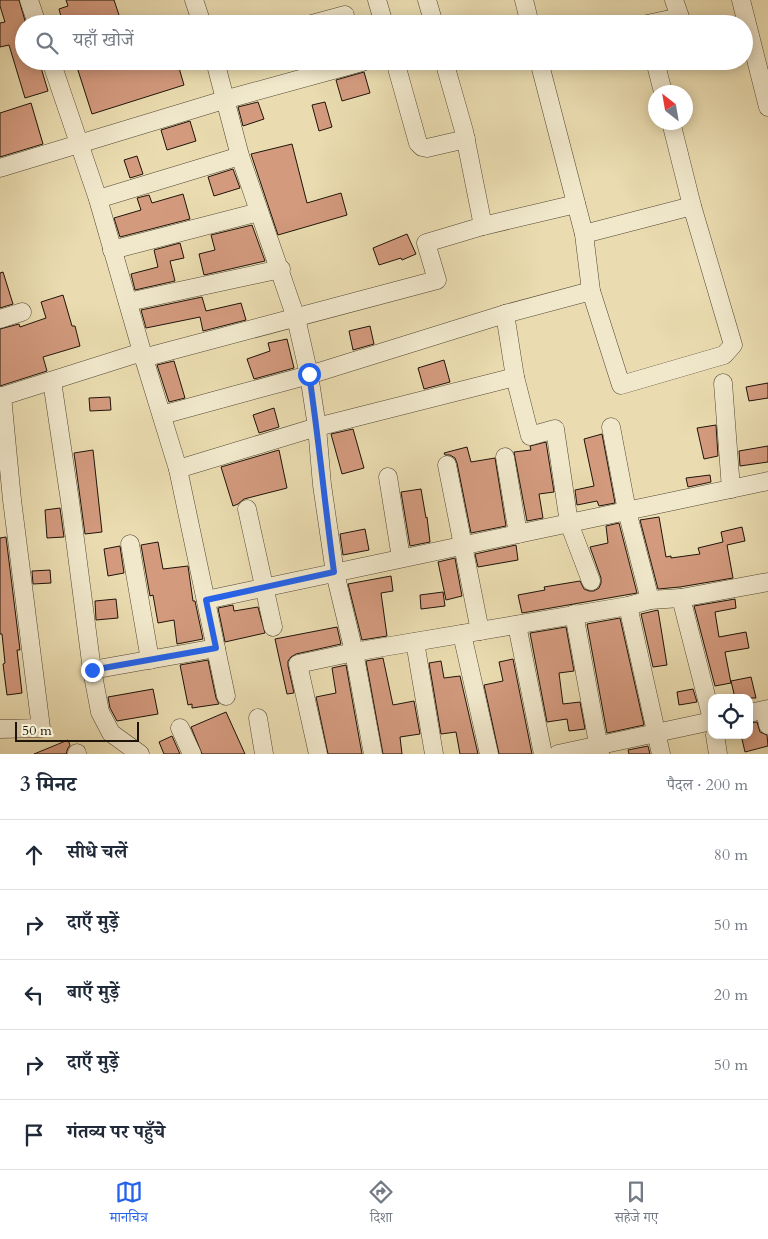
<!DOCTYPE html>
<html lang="hi">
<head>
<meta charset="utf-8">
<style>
	:root { --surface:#fff; --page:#f2f2f3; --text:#1f2937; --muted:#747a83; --line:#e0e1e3; --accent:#2563eb }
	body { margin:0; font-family:Cardo,"Noto Serif Devanagari",serif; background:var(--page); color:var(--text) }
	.controls { position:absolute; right:15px; bottom:15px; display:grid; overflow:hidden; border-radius:10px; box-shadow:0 2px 12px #0003 }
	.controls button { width:45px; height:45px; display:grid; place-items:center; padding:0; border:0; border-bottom:1px solid var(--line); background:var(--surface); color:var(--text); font:25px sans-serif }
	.compass { position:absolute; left:648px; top:85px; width:45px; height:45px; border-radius:50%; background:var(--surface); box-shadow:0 2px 12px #0003; rotate:329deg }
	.scale { position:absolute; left:15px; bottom:12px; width:124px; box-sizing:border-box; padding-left:5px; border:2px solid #1e1409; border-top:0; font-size:14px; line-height:18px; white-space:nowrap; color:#1e1409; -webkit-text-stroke:4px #f1e8cc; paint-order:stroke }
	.stop { position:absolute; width:15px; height:15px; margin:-11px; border:4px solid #2563eb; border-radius:50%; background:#fff }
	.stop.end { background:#2563eb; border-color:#fff; box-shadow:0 1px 5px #0008 }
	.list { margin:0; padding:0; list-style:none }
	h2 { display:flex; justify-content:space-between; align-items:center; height:65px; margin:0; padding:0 20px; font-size:21px }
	h2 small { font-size:16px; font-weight:400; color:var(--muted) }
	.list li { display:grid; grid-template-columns:32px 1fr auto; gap:15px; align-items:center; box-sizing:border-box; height:70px; padding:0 20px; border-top:1px solid var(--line) }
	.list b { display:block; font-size:19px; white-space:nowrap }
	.list em { font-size:16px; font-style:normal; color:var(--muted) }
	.icon { flex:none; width:28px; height:28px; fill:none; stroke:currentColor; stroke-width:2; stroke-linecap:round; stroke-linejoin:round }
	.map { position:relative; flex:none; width:768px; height:754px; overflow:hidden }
	.search { position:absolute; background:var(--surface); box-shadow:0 2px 12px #0003; left:15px; right:15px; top:15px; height:55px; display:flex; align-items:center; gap:12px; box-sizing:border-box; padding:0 18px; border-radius:28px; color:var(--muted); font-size:19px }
	.sheet { height:415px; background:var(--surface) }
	nav { display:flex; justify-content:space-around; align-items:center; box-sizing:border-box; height:70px; border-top:1px solid var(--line); background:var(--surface); font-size:14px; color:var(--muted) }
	nav a { display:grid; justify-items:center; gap:2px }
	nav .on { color:var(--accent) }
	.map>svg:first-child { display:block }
	.building { fill:#d39a7e; stroke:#1e1409 }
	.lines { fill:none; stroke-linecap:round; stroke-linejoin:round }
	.minor-casing { stroke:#514633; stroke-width:19 }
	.minor { stroke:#f1e8cc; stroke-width:18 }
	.route { stroke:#2563eb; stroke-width:6 }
</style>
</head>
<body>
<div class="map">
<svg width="768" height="754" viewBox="0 0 768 754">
	<rect width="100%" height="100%" fill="#eadcb0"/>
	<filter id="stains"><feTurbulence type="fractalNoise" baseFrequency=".004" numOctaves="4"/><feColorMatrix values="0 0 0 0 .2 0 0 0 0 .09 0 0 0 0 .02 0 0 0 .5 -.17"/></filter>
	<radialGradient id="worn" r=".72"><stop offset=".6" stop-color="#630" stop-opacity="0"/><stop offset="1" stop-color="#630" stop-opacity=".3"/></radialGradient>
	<!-- building -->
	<g class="building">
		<polygon points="0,0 19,0 26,24 24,24 24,61 39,61 48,91 25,98 9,45 0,47 0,23 5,22 0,6"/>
		<polygon points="66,0 114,0 122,24 63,24 59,9 68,6"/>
		<polygon points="75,61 134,61 134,64 145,61 177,61 184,85 92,114"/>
		<polygon points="364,72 370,93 342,101 336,80"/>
		<polygon points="258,102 264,119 243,126 238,107"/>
		<polygon points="325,102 332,127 319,131 312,105"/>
		<polygon points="31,103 43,144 0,157 0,113"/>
		<polygon points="190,121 196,141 167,150 161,130"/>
		<polygon points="292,144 307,203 341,193 347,215 278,235 251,154"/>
		<polygon points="137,156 143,174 130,178 124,160"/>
		<polygon points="233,169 240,188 214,196 208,177"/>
		<polygon points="183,194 190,219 120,237 114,218 141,210 137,198 149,195 152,203"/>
		<polygon points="252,225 265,261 204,275 199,254 215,250 211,235"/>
		<polygon points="407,234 416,254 402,260 401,258 379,265 373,248"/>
		<polygon points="180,243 184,258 170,261 175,281 135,290 131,274 158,267 154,250"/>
		<polygon points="3,272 13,304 0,308 0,273"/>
		<polygon points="63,295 72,326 75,326 80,346 43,357 47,371 0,386 0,329 19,324 20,327 46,318 41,302"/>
		<polygon points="202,297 206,311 241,303 246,320 203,331 200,317 146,328 141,310"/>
		<polygon points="370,326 374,344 353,350 349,331"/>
		<polygon points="287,339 294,368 254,379 247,359 270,351 268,343"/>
		<polygon points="444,360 450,382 424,389 418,368"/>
		<polygon points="174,361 185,398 169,402 157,365"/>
		<polygon points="768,383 768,398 749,401 746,387"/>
		<polygon points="110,397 111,410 90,411 89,398"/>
		<polygon points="274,408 279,427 259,433 253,415"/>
		<polygon points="716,425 718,456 704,459 697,428"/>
		<polygon points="353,429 364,468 342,474 331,434"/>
		<polygon points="602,434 615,503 599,506 597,501 577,505 575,490 594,486 584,439"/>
		<polygon points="546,442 554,492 539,494 543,518 527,521 514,452 531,450 530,446"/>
		<polygon points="768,446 768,462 740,466 739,451"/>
		<polygon points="467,447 471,462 495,458 506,526 471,533 457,463 455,458 450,455 445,455 444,453"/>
		<polygon points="93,450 102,532 85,534 74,453"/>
		<polygon points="279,450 287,488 244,499 238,504 233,506 221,467"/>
		<polygon points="710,475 711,482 688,487 686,478"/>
		<polygon points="421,489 426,518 427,517 430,542 410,546 401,492"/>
		<polygon points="60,508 64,537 47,538 45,510"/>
		<polygon points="659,517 666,557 671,556 671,558 700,554 698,548 723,542 721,532 742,527 745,541 727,545 733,578 680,587 658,589 640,520"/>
		<polygon points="619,523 637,593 522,613 518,595 545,590 544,587 580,581 584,589 589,591 594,591 599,588 601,583 601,578 590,547 608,543 606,526"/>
		<polygon points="365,529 369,550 343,555 340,534"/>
		<polygon points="6,537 20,650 17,650 22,693 7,695 3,664 5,663 2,634 0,634 0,538"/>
		<polygon points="158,542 163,569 188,566 193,601 195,601 203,639 177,644 174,620 158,623 153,595 150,596 141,545"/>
		<polygon points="516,545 518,560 478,567 475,554"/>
		<polygon points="120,546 124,573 108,576 104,549"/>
		<polygon points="455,558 462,596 446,600 438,562"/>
		<polygon points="50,570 51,583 33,584 32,571"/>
		<polygon points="391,576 393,591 381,593 387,636 362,640 348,584"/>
		<polygon points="443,592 445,606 421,609 420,595"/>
		<polygon points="116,599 118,618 96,620 95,601"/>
		<polygon points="735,599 736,608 715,612 719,637 746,632 749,648 725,652 731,683 715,686 694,606"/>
		<polygon points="233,605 234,611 258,607 265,633 225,642 218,608"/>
		<polygon points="658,610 667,665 653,667 641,614"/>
		<polygon points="620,618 644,725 607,733 587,624"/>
		<polygon points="337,627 341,644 296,654 291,657 288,661 288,666 294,693 287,694 275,639"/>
		<polygon points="566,627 574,671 559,673 563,704 580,702 585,729 569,731 567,719 547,722 530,633"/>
		<polygon points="383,658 393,705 414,701 420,734 400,737 402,754 383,754 366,661"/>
		<polygon points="513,659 532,754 499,754 484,685 503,681 499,662"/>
		<polygon points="208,660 216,698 219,704 192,708 192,704 188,705 180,665"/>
		<polygon points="441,661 444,678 460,676 478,754 460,754 456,732 441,734 429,663"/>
		<polygon points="346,665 362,754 328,754 316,697 336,693 332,668"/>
		<polygon points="751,677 756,698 735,698 731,681"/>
		<polygon points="153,689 158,714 117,721 110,708 108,697"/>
		<polygon points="693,689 697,702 679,705 677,692"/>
		<polygon points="226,712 245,754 202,754 191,727"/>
		<polygon points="757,722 760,732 767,735 768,746 745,752 741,735 749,735 749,723"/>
		<polygon points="172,736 180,754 164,754 159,742"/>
		<polygon points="68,740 70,745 68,748 66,754 34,754"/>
		<polygon points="648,746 650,754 629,754 628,750"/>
	</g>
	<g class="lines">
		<!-- minor casing -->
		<g class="minor-casing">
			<g id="minor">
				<polyline points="29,0 37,24"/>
				<polyline points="194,0 202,24"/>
				<polyline points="377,0 384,24"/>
				<polyline points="427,0 434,24"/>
				<polyline points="524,0 530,24"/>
				<polyline points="741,0 768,107"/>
				<polyline points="312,24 345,15"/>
				<polyline points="647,24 680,17 674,0"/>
				<polyline points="51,61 98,199 142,352 178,469 226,696"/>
				<polyline points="215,61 240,156 296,318 309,375 317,427 322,485 335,573 354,652 373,754"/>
				<polyline points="395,61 418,143 422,147 427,148 466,139"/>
				<polyline points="444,61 464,131 483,226"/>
				<polyline points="539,61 584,234 591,291 621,385 724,355 733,345 692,206 671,122"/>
				<polyline points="655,61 663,92"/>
				<polyline points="0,168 224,100 362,62"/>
				<polyline points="98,199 240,156"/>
				<polyline points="584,234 692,206"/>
				<polyline points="112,250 259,212"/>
				<polyline points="128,302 281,269"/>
				<polyline points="505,314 515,377 530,436 555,429 569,523 591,581"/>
				<polyline points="0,319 22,312"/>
				<polyline points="143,358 437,280 426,243 483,226 576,204"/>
				<polyline points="52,381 70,501 92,670 100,712 111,733 140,754"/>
				<polyline points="723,383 731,489"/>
				<polyline points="0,397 142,352"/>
				<polyline points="162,415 309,375 505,314 591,291"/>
				<polyline points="611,427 627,511 650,600"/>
				<polyline points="505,457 518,534"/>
				<polyline points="447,465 480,631"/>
				<polyline points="178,469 317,427 515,377"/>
				<polyline points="388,477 401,558"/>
				<polyline points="247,509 273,627"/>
				<polyline points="130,544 150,660"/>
				<polyline points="681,598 712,719"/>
				<polyline points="206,600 768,481"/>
				<polyline points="628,606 661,754"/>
				<polyline points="574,614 600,754"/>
				<polyline points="517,625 543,754"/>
				<polyline points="462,634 489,754"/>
				<polyline points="415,642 434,754"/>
				<polyline points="92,670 216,648"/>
				<polyline points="765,710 768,725"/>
				<polyline points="749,713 768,709"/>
				<polyline points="258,718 264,754"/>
				<polyline points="180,728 192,754"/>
				<polyline points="0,729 41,728 12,500 2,396"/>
				<polyline points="715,735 718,754"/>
				<polyline points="77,753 77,754"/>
				<polyline points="318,754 298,664 354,652 628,606 650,600 681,598 768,582"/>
				<polyline points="558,754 712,721"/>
			</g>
		</g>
		<!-- minor -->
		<use href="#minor" class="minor"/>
	</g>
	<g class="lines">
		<!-- route -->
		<path class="route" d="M 92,670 L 216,648 L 206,600 L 334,572 C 325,507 319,440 309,374"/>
	</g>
	<rect width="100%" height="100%" filter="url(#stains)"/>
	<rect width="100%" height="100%" fill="url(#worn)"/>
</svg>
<div class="controls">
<button><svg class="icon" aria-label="locate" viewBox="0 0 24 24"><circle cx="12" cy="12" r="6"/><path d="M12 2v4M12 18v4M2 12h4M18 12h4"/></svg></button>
</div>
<svg class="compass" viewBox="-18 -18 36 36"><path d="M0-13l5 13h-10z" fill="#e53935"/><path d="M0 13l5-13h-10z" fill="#747a83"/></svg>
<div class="scale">50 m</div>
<div class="stop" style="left:309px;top:374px"></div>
<div class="stop end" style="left:92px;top:670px"></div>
<div class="search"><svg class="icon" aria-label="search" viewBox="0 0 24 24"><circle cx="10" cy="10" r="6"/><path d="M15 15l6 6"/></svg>यहाँ खोजें</div>
</div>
<section class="sheet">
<h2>3 मिनट<small>पैदल · 200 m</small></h2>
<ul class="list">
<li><svg class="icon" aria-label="ahead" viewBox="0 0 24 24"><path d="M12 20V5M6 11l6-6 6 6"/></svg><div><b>सीधे चलें</b></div><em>80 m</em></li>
<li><svg class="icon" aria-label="right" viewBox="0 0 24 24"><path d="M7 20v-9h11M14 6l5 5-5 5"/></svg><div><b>दाएँ मुड़ें</b></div><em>50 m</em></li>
<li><svg class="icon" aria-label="left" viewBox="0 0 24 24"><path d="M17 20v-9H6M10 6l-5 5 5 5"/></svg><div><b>बाएँ मुड़ें</b></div><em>20 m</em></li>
<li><svg class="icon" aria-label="right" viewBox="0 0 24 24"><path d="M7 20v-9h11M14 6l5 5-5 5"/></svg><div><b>दाएँ मुड़ें</b></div><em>50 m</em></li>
<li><svg class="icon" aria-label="arrive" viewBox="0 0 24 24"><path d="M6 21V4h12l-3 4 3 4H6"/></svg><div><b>गंतव्य पर पहुँचे</b></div></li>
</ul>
</section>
<nav>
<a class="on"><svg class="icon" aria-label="map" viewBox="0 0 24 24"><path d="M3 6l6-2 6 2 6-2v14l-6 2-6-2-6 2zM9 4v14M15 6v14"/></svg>मानचित्र</a>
<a><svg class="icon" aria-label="directions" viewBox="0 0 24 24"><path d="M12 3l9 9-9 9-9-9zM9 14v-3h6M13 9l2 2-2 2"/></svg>दिशा</a>
<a><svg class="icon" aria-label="saved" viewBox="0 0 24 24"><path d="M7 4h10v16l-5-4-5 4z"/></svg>सहेजे गए</a>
</nav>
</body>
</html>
